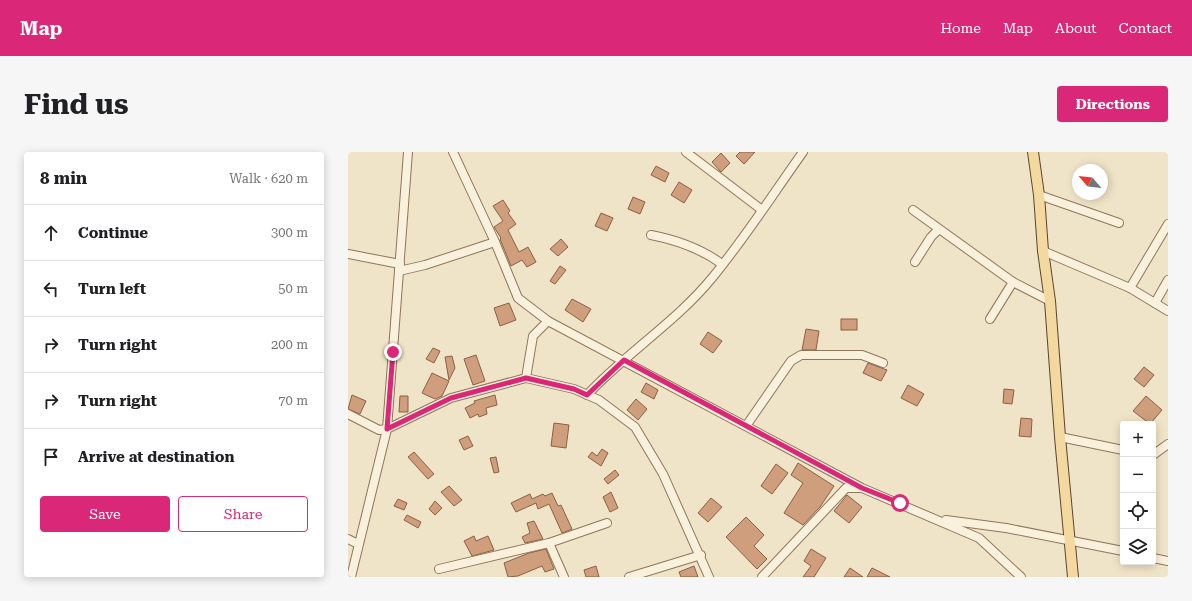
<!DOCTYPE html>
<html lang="en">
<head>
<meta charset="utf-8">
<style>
	:root { --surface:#fff; --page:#f6f6f6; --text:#202124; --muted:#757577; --line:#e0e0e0; --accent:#db2777 }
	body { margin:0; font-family:"Roboto Serif",serif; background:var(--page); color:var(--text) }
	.controls { position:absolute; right:12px; bottom:12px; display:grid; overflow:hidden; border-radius:4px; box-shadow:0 2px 10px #0003 }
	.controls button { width:36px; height:36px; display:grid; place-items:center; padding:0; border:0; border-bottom:1px solid var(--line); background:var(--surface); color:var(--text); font:20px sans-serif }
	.compass { position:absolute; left:724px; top:12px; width:36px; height:36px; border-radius:50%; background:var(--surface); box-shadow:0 2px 10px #0003; rotate:297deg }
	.stop { position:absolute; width:12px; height:12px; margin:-9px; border:3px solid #db2777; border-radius:50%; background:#fff }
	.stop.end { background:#db2777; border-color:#fff; box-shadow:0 1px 4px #0008 }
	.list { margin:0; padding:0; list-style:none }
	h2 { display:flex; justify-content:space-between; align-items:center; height:52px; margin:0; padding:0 16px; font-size:17px }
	h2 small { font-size:13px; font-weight:400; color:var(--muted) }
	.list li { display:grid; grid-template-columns:26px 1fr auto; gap:12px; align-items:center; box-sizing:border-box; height:56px; padding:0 16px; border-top:1px solid var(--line) }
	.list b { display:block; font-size:15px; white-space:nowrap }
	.list em { font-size:13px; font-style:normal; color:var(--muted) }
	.actions { display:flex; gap:8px; padding:12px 16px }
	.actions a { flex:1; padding:9px 0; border:1px solid var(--accent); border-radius:4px; text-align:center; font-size:14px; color:var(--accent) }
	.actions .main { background:var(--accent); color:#fff }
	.icon { flex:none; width:22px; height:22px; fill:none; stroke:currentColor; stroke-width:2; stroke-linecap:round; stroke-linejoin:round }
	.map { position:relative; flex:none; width:820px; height:425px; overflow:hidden; border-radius:4px }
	header { display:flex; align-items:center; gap:24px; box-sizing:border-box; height:56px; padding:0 20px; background:var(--accent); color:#fff }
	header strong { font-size:19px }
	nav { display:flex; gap:22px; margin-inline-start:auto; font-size:14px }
	.intro { display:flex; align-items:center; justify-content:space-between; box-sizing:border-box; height:96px; padding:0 24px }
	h1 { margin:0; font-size:28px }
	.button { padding:10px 18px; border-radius:4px; background:var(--accent); color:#fff; font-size:14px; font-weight:700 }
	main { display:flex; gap:24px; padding:0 24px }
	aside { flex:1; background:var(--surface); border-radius:4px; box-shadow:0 2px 10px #0003 }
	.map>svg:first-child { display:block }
	.building { fill:#cf9f7d; stroke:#8d5f41 }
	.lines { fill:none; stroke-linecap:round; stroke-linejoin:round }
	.minor-casing { stroke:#8d765c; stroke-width:10 }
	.major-casing { stroke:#5b4430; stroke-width:12 }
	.minor { stroke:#faf1dc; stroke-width:8 }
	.major { stroke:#f3d9a0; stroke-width:10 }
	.route { stroke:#db2777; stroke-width:5 }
</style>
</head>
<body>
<header>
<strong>Map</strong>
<nav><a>Home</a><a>Map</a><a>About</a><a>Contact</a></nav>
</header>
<div class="intro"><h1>Find us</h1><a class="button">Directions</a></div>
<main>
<aside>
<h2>8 min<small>Walk · 620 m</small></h2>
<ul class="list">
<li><svg class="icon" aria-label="ahead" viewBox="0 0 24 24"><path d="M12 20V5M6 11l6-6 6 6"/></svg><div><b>Continue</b></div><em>300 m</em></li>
<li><svg class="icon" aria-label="left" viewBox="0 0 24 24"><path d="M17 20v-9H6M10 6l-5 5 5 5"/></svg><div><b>Turn left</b></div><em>50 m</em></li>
<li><svg class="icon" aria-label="right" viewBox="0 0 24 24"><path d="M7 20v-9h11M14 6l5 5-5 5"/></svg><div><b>Turn right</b></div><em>200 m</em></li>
<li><svg class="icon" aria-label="right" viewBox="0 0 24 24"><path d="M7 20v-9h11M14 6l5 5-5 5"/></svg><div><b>Turn right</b></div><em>70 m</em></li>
<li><svg class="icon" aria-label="arrive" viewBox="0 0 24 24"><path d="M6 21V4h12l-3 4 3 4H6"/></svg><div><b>Arrive at destination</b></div></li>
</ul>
<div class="actions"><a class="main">Save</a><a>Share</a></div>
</aside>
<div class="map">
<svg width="820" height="425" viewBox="0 0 820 425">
	<rect width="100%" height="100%" fill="#f0e4c8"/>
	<!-- building -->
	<g class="building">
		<polygon points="392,0 407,0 396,12 388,4"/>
		<polygon points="373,1 382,11 373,20 364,10"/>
		<polygon points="308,14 321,21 317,30 303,23"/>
		<polygon points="331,30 344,38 336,51 323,43"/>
		<polygon points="285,45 297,50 292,62 280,57"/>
		<polygon points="155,48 162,59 160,61 168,72 160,78 171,100 180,95 188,110 179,115 174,108 163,114 152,87 153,86 146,75 155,69 145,54"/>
		<polygon points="253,61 265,66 259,79 247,74"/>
		<polygon points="213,87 220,95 210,104 202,97"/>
		<polygon points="212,114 218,118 207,132 202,129"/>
		<polygon points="224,147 243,157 235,170 217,158"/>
		<polygon points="161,151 168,168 152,174 146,156"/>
		<rect x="493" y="167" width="16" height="11"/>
		<polygon points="458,177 471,179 468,198 454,198"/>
		<polygon points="360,180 374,189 365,201 352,192"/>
		<polygon points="85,196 92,199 86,211 78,207"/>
		<polygon points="128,203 137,229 125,233 116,207"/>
		<polygon points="104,204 107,216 101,228 97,205"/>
		<polygon points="520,211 539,218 533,229 515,221"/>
		<polygon points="796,215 806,223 796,235 786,227"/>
		<polygon points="84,221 101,229 94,244 87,247 74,241"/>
		<polygon points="298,231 310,238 306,247 293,240"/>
		<polygon points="560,233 576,242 569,254 553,246"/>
		<polygon points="656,237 666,238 664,252 655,251"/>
		<polygon points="4,243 18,249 12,262 0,257"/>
		<polygon points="147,243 149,253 138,256 139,262 131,265 130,262 122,266 117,256 127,251 126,249"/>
		<polygon points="52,244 60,244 60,260 51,260"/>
		<polygon points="798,244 814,258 802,272 785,259"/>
		<polygon points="288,247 299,257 290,268 279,258"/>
		<polygon points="673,266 684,267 683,285 671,284"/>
		<polygon points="206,271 221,273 218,296 203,294"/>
		<polygon points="120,284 125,294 116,298 111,288"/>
		<polygon points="254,297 260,301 253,314 240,305 244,300 249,304"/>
		<polygon points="66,300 86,322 80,327 60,305"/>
		<polygon points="148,305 151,320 146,321 142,306"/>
		<polygon points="450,311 486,334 472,355 455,373 436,361 455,331 443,323"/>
		<polygon points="428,312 440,321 424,342 413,334"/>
		<polygon points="267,318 271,323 260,332 256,327"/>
		<polygon points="101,334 114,348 106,354 93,340"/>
		<polygon points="263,340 270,356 262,360 255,345"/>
		<polygon points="204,341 210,354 213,353 224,377 214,381 201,352 190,357 188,351 168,360 163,351 182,342 184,347 195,342 197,344"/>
		<polygon points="499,343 514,355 501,371 486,359"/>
		<polygon points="363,346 374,355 360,370 350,361"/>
		<polygon points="50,347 59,351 56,358 46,354"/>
		<polygon points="87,349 94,356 87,363 81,357"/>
		<polygon points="59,363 73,370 70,376 56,368"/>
		<polygon points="398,365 416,383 406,394 419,407 409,417 378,385"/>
		<polygon points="186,369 195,387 177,391 174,385 182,381 179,371"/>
		<polygon points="126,384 128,389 140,384 146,398 124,404 116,389"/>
		<polygon points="198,397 206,417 197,420 194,414 170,424 160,425 156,411 181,401"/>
		<polygon points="463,397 478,406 466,425 455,425 463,414 456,409"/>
		<polygon points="248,414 251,425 238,425 236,418"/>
		<polygon points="346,414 350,425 333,425 331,420"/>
		<polygon points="502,416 515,425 496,425"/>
		<polygon points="524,416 542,425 519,425"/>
	</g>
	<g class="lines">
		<!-- minor casing -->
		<g class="minor-casing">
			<g id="minor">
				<polyline points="105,0 147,90 170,146 200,169 514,336 631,386 673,425"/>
				<polyline points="338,0 414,58"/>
				<polyline points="691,43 771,71"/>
				<polyline points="565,58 665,130 702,149"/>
				<path d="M 303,83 C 329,88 352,96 374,112"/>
				<polyline points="695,99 782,136 820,159"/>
				<polyline points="0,102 52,112"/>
				<polyline points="567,110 583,85 590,78"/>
				<polyline points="51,119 77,113 147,90"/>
				<polyline points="782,136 820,72"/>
				<polyline points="807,151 820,128"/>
				<polyline points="642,167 665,130"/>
				<polyline points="178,226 185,184 200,169"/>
				<path d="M 239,243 C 278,201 328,170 364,126 C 397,86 425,42 455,0"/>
				<polyline points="0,262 31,278 39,277 60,0"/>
				<polyline points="398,274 443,209 453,203 514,203 535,211"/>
				<polyline points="712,285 775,298"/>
				<polyline points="805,303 820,292"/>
				<polyline points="598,368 658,376 775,399"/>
				<polyline points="0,387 10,392"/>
				<polyline points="201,391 259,371"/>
				<polyline points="805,406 820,409"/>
				<polyline points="91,417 201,391 216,425"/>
				<polyline points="3,425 39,277 103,246 178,226 226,237 251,248 287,275 315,322 361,425"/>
				<polyline points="281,425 353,403"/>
				<polyline points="414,425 498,336 511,336"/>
			</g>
		</g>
		<!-- major casing -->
		<g class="major-casing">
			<polyline id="major" points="685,0 691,43 695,99 702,149 712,285 725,425"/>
		</g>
		<!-- minor -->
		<use href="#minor" class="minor"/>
		<!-- major -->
		<use href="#major" class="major"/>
	</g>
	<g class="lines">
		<!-- route -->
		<polyline class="route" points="45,200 39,277 103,246 178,226 226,237 239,243 276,208 514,336 552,351"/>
	</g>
</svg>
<div class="controls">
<button>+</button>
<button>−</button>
<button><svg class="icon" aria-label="locate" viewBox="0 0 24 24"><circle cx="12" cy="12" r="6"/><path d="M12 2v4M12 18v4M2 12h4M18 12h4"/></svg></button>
<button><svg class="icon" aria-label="layers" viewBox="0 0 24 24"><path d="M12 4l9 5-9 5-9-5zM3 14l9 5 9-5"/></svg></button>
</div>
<svg class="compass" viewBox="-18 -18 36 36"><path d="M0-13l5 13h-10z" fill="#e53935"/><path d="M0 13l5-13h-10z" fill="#757577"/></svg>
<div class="stop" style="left:552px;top:351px"></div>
<div class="stop end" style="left:45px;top:200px"></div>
</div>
</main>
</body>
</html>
